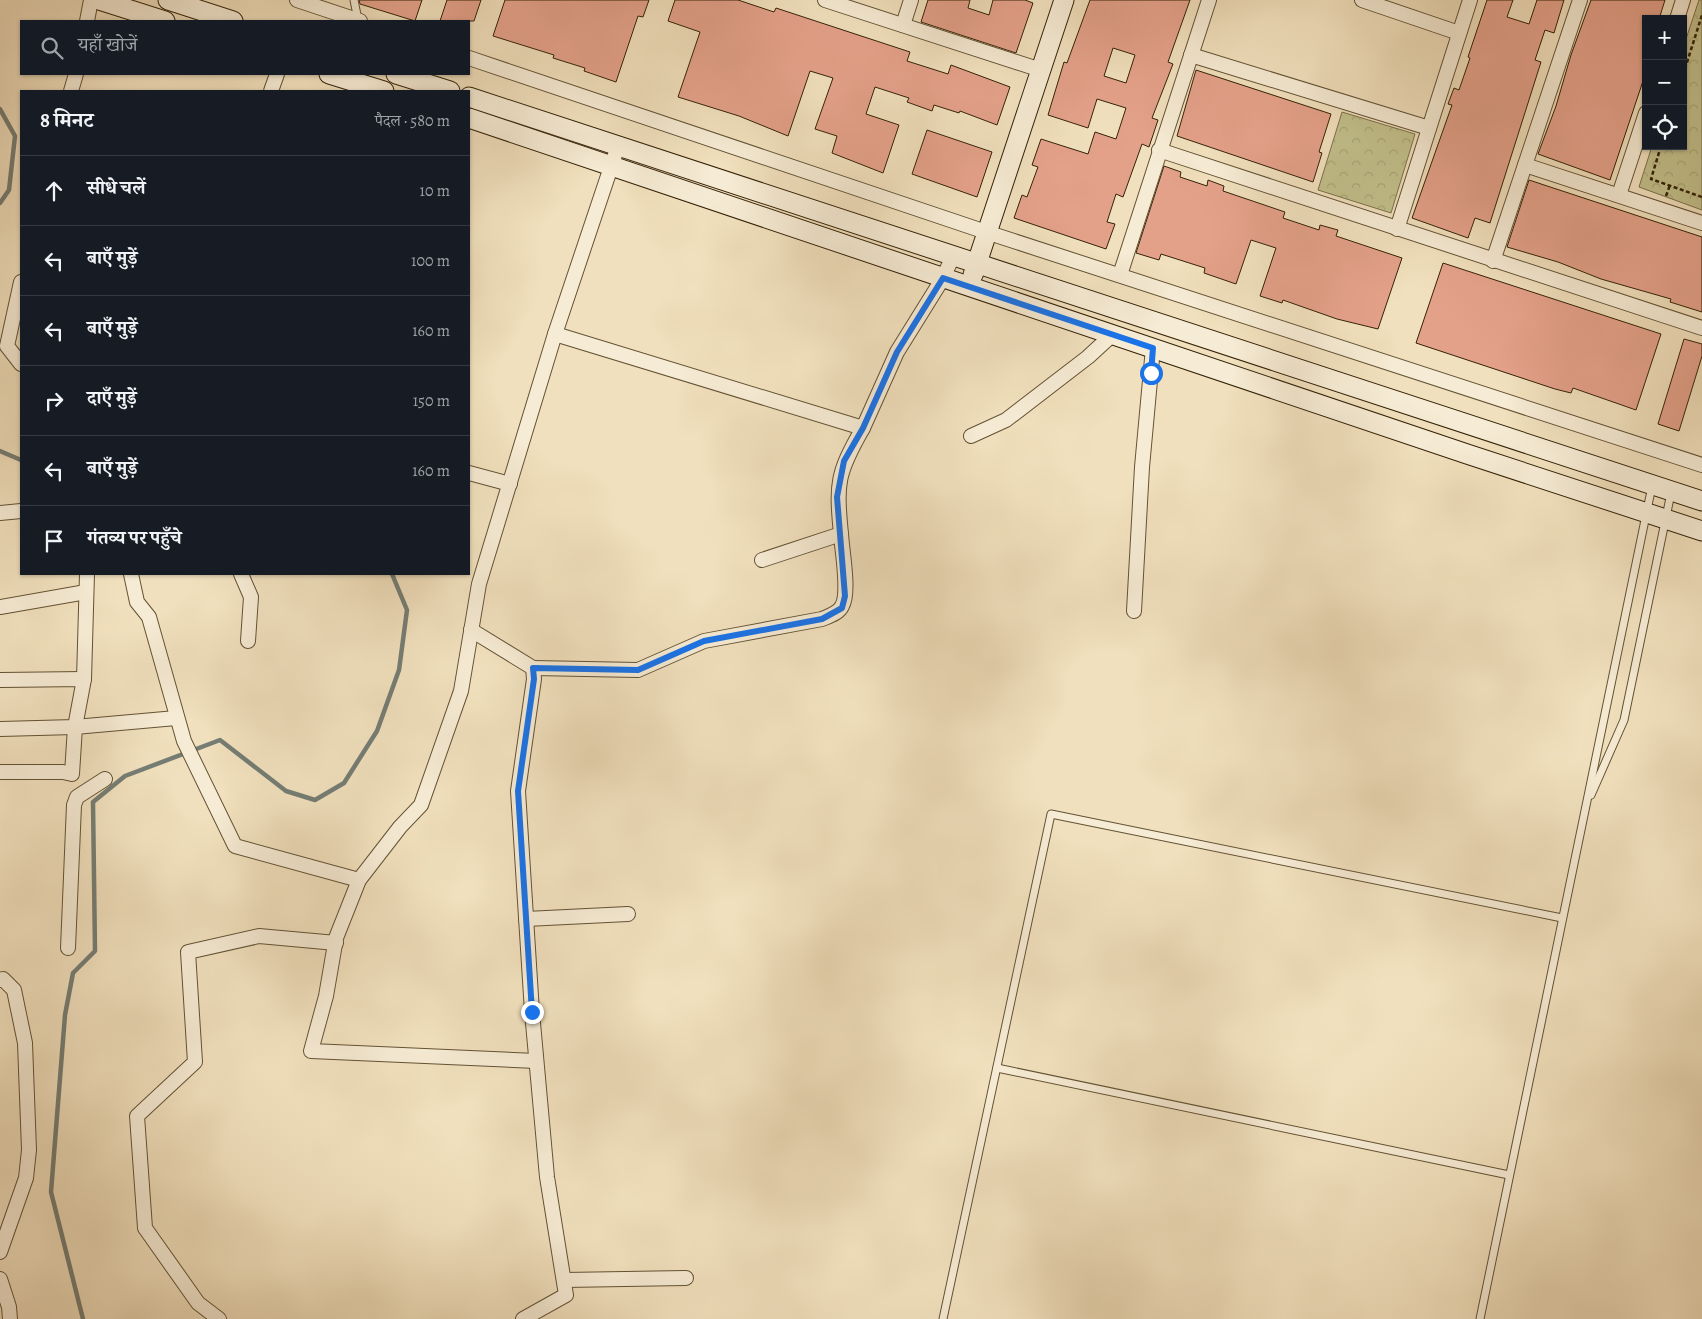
<!DOCTYPE html>
<html lang="hi">
<head>
<meta charset="utf-8">
<style>
	:root { --surface:#171b24; --page:#242831; --text:#f1f3f6; --muted:#9ea1a6; --line:#363941 }
	body { margin:0; font-family:Alegreya,"Noto Serif Devanagari",serif; background:var(--page); color:var(--text) }
	.controls { position:absolute; right:15px; top:15px; display:grid; overflow:hidden; border-radius:0px; box-shadow:0 1px 4px #0004 }
	.controls button { width:45px; height:45px; display:grid; place-items:center; padding:0; border:0; border-bottom:1px solid var(--line); background:var(--surface); color:var(--text); font:25px sans-serif }
	.stop { position:absolute; width:15px; height:15px; margin:-11px; border:4px solid #1a73e8; border-radius:50%; background:#fff }
	.stop.end { background:#1a73e8; border-color:#fff; box-shadow:0 1px 5px #0008 }
	.list { margin:0; padding:0; list-style:none }
	h2 { display:flex; justify-content:space-between; align-items:center; height:65px; margin:0; padding:0 20px; font-size:21px }
	h2 small { font-size:16px; font-weight:400; color:var(--muted) }
	.list li { display:grid; grid-template-columns:32px 1fr auto; gap:15px; align-items:center; box-sizing:border-box; height:70px; padding:0 20px; border-top:1px solid var(--line) }
	.list b { display:block; font-size:19px; white-space:nowrap }
	.list em { font-size:16px; font-style:normal; color:var(--muted) }
	.icon { flex:none; width:28px; height:28px; fill:none; stroke:currentColor; stroke-width:2; stroke-linecap:round; stroke-linejoin:round }
	.map { position:relative; flex:none; width:1702px; height:1319px; overflow:hidden }
	.search { position:absolute; background:var(--surface); box-shadow:0 1px 4px #0004; left:20px; top:20px; width:450px; height:55px; display:flex; align-items:center; gap:12px; box-sizing:border-box; padding:0 18px; border-radius:0px; color:var(--muted); font-size:19px }
	.panel { position:absolute; background:var(--surface); box-shadow:0 1px 4px #0004; left:20px; top:90px; width:450px; height:485px; border-radius:0px }
	.map>svg:first-child { display:block }
	.forest { fill:url(#forest-crowns); stroke:#7b714a }
	.lines { fill:none; stroke-linecap:round; stroke-linejoin:round }
	.stream { stroke:#757d74; stroke-width:4.5 }
	.building { fill:#e4a18a; stroke:#342207; fill-rule:evenodd }
	.lane-casing { stroke:#635234; stroke-width:9 }
	.street-casing { stroke:#635234; stroke-width:16 }
	.secondary-casing { stroke:#342207; stroke-width:21 }
	.path { stroke:#342207; stroke-width:2.5; stroke-dasharray:4 2.5; stroke-linecap:butt }
	.lane { stroke:#f6ebd4; stroke-width:7 }
	.street { stroke:#f6ebd4; stroke-width:14 }
	.secondary { stroke:#f6ebd4; stroke-width:19 }
	.route { stroke:#1a73e8; stroke-width:6 }
</style>
</head>
<body>
<div class="map">
<svg width="1702" height="1319" viewBox="0 0 1702 1319">
	<defs>
		<pattern id="forest-crowns" width="20" height="18" patternUnits="userSpaceOnUse" patternTransform="scale(1.25)"><rect width="20" height="18" fill="#c2c08c"/><path d="M2 6a3 3 0 1 1 6 0M12 15a3 3 0 1 1 6 0" fill="none" stroke="#a7a577"/></pattern>
	</defs>
	<rect width="100%" height="100%" fill="#f1e0bd"/>
	<filter id="stains"><feTurbulence type="fractalNoise" baseFrequency=".004" numOctaves="4"/><feColorMatrix values="0 0 0 0 .2 0 0 0 0 .09 0 0 0 0 .02 0 0 0 .5 -.17"/></filter>
	<radialGradient id="worn" r=".72"><stop offset=".6" stop-color="#630" stop-opacity="0"/><stop offset="1" stop-color="#630" stop-opacity=".3"/></radialGradient>
	<!-- forest -->
	<g class="forest">
		<polygon points="1699,0 1702,0 1702,210 1639,187 1652,146 1683,146 1683,48"/>
		<polygon points="1342,112 1415,134 1391,213 1318,190"/>
	</g>
	<g class="lines">
		<!-- stream -->
		<g class="stream">
			<polyline points="0,109 15,136 9,190 0,203"/>
			<polyline points="0,451 21,460"/>
			<polyline points="83,1319 51,1192 65,1015 73,973 95,951 93,802 125,776 220,740 286,791 315,800 344,783 377,731 399,670 407,610 392,574"/>
		</g>
	</g>
	<!-- building -->
	<g class="building">
		<polygon points="359,0 422,0 415,21 360,4"/>
		<polygon points="447,0 481,0 474,21 440,21"/>
		<polygon points="505,0 649,0 643,17 638,16 616,82 584,71 585,68 553,58 554,55 493,36"/>
		<polygon points="675,0 738,0 774,12 776,8 910,52 907,61 948,74 951,65 1010,87 997,125 960,111 959,113 934,105 932,111 907,102 909,98 875,87 866,114 899,125 883,173 832,153 837,136 815,129 833,78 810,71 788,136 739,116 678,97 700,32 668,21"/>
		<polygon points="928,0 970,0 968,8 989,15 993,0 1025,0 1033,3 1016,53 921,22"/>
		<path d="M 1090,0 L 1190,0 L 1168,62 L 1173,64 L 1152,118 L 1158,120 L 1149,147 L 1142,144 L 1123,197 L 1116,194 L 1107,222 L 1115,224 L 1106,249 L 1014,218 L 1022,195 L 1027,197 L 1038,167 L 1032,165 L 1041,139 L 1088,154 L 1095,132 L 1116,139 L 1126,108 L 1097,99 L 1088,128 L 1048,115 L 1064,62 L 1067,63 ZM 1113,48 L 1135,55 L 1126,83 L 1104,76 Z"/>
		<polygon points="1487,0 1513,0 1507,17 1529,24 1537,0 1564,0 1554,33 1545,30 1535,60 1541,62 1490,223 1475,218 1468,238 1412,218 1452,105 1448,104 1454,88 1459,90 1470,58 1468,57"/>
		<polygon points="1591,0 1665,0 1659,19 1646,19 1646,72 1610,180 1538,154 1556,106 1571,55"/>
		<polygon points="1196,70 1331,114 1319,152 1322,153 1313,182 1177,136"/>
		<polygon points="927,130 992,152 977,197 912,174"/>
		<polygon points="1164,166 1181,172 1180,177 1207,186 1208,180 1224,186 1223,191 1285,212 1283,218 1319,230 1320,225 1338,230 1336,236 1402,258 1378,329 1337,319 1283,300 1282,303 1260,296 1276,248 1251,240 1236,284 1204,273 1205,268 1161,254 1159,260 1136,253"/>
		<polygon points="1529,180 1702,237 1702,312 1670,302 1671,299 1601,279 1558,262 1507,247"/>
		<polygon points="1443,263 1661,334 1636,410 1573,388 1571,393 1555,389 1416,343"/>
		<polygon points="1684,339 1702,344 1702,356 1679,431 1658,424"/>
	</g>
	<g class="lines">
		<!-- lane casing -->
		<g class="lane-casing">
			<g id="lane">
				<polyline points="354,0 358,20"/>
				<polyline points="1591,795 1624,720 1671,493"/>
				<polyline points="997,1068 1509,1175"/>
				<polyline points="943,1319 1051,814 1562,918"/>
				<polyline points="1480,1319 1652,486"/>
			</g>
		</g>
		<!-- street casing -->
		<g class="street-casing">
			<g id="street">
				<polyline points="297,0 360,21"/>
				<polyline points="825,0 1041,70"/>
				<polyline points="1362,0 1459,33"/>
				<polyline points="1677,19 1683,0"/>
				<polyline points="87,21 91,0"/>
				<polyline points="903,25 911,0"/>
				<polyline points="1191,55 1429,128"/>
				<polyline points="469,58 986,232 1702,465"/>
				<polyline points="71,91 76,74"/>
				<polyline points="271,91 277,74"/>
				<polyline points="1159,150 1702,328"/>
				<polyline points="1525,165 1702,223"/>
				<polyline points="1619,195 1646,113"/>
				<polyline points="1397,229 1470,0"/>
				<polyline points="1493,261 1580,0"/>
				<polyline points="1120,275 1209,0"/>
				<polyline points="21,282 7,346 21,364"/>
				<polyline points="555,334 863,428 897,352 943,278 953,256"/>
				<polyline points="971,436 1006,420 1088,357 1113,334"/>
				<polyline points="469,473 510,484"/>
				<polyline points="0,513 21,511"/>
				<path d="M 762,560 L 841,534 C 836,483 837,473 863,428"/>
				<polyline points="131,574 137,602 149,617 184,741 235,846 359,880"/>
				<polyline points="241,574 251,597 248,641"/>
				<polyline points="0,607 86,592"/>
				<polyline points="1134,611 1142,467 1153,348"/>
				<polyline points="471,630 533,668 534,679 518,791 532,1012 547,1177 566,1295 523,1319"/>
				<path d="M 533,668 L 638,670 L 704,641 L 822,619 C 829,616 839,613 842,606 C 850,593 842,551 841,534"/>
				<polyline points="84,679 87,574"/>
				<polyline points="0,680 84,679 75,727 72,774 63,772 0,772"/>
				<polyline points="0,729 75,727 176,718"/>
				<polyline points="526,919 628,914"/>
				<polyline points="68,948 74,805 77,797 105,779"/>
				<polyline points="0,980 3,979 14,990 25,1043 29,1150 26,1178 0,1252"/>
				<polyline points="536,1061 311,1051 326,996 336,938 359,880 400,827 421,805 461,691 479,584 555,334 618,146"/>
				<polyline points="0,1279 9,1307 10,1319"/>
				<polyline points="564,1280 686,1278"/>
				<polyline points="219,1319 198,1303 145,1228 137,1116 195,1062 188,952 259,936 336,943"/>
			</g>
		</g>
		<!-- secondary casing -->
		<g class="secondary-casing">
			<g id="secondary">
				<polyline points="99,0 165,21"/>
				<polyline points="168,0 233,21"/>
				<polyline points="329,74 384,91"/>
				<polyline points="396,74 450,91"/>
				<polyline points="469,97 1702,501"/>
				<polyline points="469,118 1467,454 1702,531"/>
				<polyline points="973,275 1064,0"/>
			</g>
		</g>
		<!-- path -->
		<g class="path">
			<polyline points="1683,75 1702,15"/>
			<polyline points="1661,146 1651,179 1702,197"/>
			<polyline points="1666,196 1670,185"/>
		</g>
		<!-- lane -->
		<use href="#lane" class="lane"/>
		<!-- street -->
		<use href="#street" class="street"/>
		<!-- secondary -->
		<use href="#secondary" class="secondary"/>
	</g>
	<g class="lines">
		<!-- route -->
		<polyline class="route" points="532,1012 518,791 534,679 533,668 638,670 704,641 822,619 842,608 845,596 837,497 844,461 863,428 897,352 943,278 1153,348 1151,373"/>
	</g>
	<rect width="100%" height="100%" filter="url(#stains)"/>
	<rect width="100%" height="100%" fill="url(#worn)"/>
</svg>
<div class="controls">
<button>+</button>
<button>−</button>
<button><svg class="icon" aria-label="locate" viewBox="0 0 24 24"><circle cx="12" cy="12" r="6"/><path d="M12 2v4M12 18v4M2 12h4M18 12h4"/></svg></button>
</div>
<div class="stop" style="left:1151px;top:373px"></div>
<div class="stop end" style="left:532px;top:1012px"></div>
<div class="search"><svg class="icon" aria-label="search" viewBox="0 0 24 24"><circle cx="10" cy="10" r="6"/><path d="M15 15l6 6"/></svg>यहाँ खोजें</div>
<section class="panel">
<h2>8 मिनट<small>पैदल · 580 m</small></h2>
<ul class="list">
<li><svg class="icon" aria-label="ahead" viewBox="0 0 24 24"><path d="M12 20V5M6 11l6-6 6 6"/></svg><div><b>सीधे चलें</b></div><em>10 m</em></li>
<li><svg class="icon" aria-label="left" viewBox="0 0 24 24"><path d="M17 20v-9H6M10 6l-5 5 5 5"/></svg><div><b>बाएँ मुड़ें</b></div><em>100 m</em></li>
<li><svg class="icon" aria-label="left" viewBox="0 0 24 24"><path d="M17 20v-9H6M10 6l-5 5 5 5"/></svg><div><b>बाएँ मुड़ें</b></div><em>160 m</em></li>
<li><svg class="icon" aria-label="right" viewBox="0 0 24 24"><path d="M7 20v-9h11M14 6l5 5-5 5"/></svg><div><b>दाएँ मुड़ें</b></div><em>150 m</em></li>
<li><svg class="icon" aria-label="left" viewBox="0 0 24 24"><path d="M17 20v-9H6M10 6l-5 5 5 5"/></svg><div><b>बाएँ मुड़ें</b></div><em>160 m</em></li>
<li><svg class="icon" aria-label="arrive" viewBox="0 0 24 24"><path d="M6 21V4h12l-3 4 3 4H6"/></svg><div><b>गंतव्य पर पहुँचे</b></div></li>
</ul>
</section>
</div>
</body>
</html>
